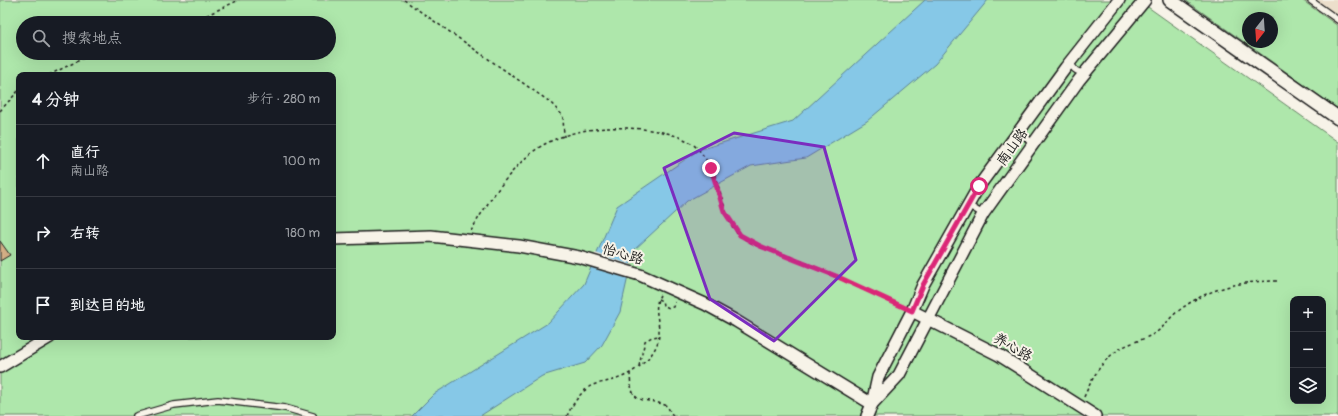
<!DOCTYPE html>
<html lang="zh">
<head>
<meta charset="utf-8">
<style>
	:root { --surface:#171b24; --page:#242831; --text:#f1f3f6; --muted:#9ea1a6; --line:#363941 }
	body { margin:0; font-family:Pangolin,"LXGW WenKai TC",sans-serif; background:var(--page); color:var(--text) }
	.controls { position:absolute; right:12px; bottom:12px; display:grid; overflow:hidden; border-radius:8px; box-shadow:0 4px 16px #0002 }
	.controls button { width:36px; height:36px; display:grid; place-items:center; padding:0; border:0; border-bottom:1px solid var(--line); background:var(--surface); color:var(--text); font:20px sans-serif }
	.compass { position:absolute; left:1242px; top:12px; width:36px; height:36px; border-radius:50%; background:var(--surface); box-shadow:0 4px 16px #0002; rotate:197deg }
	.stop { position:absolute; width:12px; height:12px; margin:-9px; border:3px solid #db2777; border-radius:50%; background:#fff }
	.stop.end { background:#db2777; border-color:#fff; box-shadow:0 1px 4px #0008 }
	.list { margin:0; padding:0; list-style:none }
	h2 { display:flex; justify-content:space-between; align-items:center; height:52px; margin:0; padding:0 16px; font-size:17px }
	h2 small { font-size:13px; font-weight:400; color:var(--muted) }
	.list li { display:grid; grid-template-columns:26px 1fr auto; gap:12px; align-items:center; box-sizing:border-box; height:72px; padding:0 16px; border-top:1px solid var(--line) }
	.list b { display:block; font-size:15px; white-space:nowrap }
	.list p { margin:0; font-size:13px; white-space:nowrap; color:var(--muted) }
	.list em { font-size:13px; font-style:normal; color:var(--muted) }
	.icon { flex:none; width:22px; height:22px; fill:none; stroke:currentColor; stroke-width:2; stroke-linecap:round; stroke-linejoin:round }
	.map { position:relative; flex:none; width:1338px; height:416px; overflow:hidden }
	.search { position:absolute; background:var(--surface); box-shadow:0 4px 16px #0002; left:16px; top:16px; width:320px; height:44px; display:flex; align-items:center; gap:10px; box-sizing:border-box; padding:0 14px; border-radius:22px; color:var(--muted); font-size:15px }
	.panel { position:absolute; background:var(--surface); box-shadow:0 4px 16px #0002; left:16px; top:72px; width:320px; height:268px; border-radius:8px }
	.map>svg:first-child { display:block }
	.built { fill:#ecdfcb }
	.green { fill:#aee7ab; stroke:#658264; fill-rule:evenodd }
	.water { fill:#86c8e7; stroke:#5c8396 }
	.pier { fill:#f7f3e8 }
	.building { fill:#d4af86; stroke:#1c1c1c }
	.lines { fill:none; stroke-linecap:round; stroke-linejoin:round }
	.service-casing { stroke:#1c1c1c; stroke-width:8 }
	.minor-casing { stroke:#1c1c1c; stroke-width:14 }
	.tertiary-casing { stroke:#1c1c1c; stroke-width:16 }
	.path { stroke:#1c1c1c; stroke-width:1.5; stroke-dasharray:3 3; stroke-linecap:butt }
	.service { stroke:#f7f3e8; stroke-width:5.5 }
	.minor { stroke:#f7f3e8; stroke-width:11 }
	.tertiary { stroke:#f7f3e8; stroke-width:13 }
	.route { stroke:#db2777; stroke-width:5 }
	.marked { fill:#7b2cbf; fill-opacity:0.2; stroke:#7b2cbf; stroke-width:3; stroke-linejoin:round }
	.labels { text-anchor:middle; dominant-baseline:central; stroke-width:4; stroke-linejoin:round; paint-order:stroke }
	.street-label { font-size:14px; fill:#1c1c1c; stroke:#f7f3e8 }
</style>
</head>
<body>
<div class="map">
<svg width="1338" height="416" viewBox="0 0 1338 416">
	<rect width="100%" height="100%" fill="#f7f3e8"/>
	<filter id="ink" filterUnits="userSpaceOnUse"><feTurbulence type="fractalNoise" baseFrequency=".025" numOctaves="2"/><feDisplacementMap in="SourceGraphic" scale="8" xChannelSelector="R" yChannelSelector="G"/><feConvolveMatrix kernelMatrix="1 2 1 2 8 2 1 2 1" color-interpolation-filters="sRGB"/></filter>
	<g filter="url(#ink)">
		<!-- built -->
		<polygon class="built" points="1302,0 1338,0 1338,26"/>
		<!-- green -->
		<g class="green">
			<path d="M 0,0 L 1138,0 L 1338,142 L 1338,416 L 0,416 ZM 23,23 L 329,23 L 329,53 L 23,53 ZM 19,75 L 333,75 L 333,337 L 19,337 ZM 1293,299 L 1323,299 L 1323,401 L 1293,401 Z"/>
			<path d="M 1185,0 L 1302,0 L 1338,26 L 1338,109 ZM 1248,18 L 1272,18 L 1272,42 L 1248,42 Z"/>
		</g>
		<!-- water -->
		<polygon class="water" points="925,0 988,0 935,64 867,121 806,158 751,166 687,201 634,250 620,312 602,345 585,363 542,376 480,416 412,416 434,394 548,323 584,284 617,206 699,150 793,121"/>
		<!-- pier -->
		<polygon class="pier" points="595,253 633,265 629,279 589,267"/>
		<!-- building -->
		<polygon class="building" points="0,241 10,255 0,261"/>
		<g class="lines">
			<!-- service casing -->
			<g class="service-casing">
				<g id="service">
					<polyline points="1310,0 1338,20"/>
					<path d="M 1071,62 C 1073,70 1077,72 1085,73"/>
					<path d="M 1018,135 C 1025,135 1029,138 1031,145"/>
					<polyline points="968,205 983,214"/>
					<polyline points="136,416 174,405 218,400 285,408 313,416"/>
				</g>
			</g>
			<!-- minor casing -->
			<g class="minor-casing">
				<g id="minor">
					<polyline points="1119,0 1066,67 979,186 923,285 912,311 878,377 872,404 899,375 983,214 1079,80 1145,0"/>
					<polyline points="333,239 431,236 519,246 579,257 640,275 705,304 736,321 872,404 867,416"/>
					<polyline points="912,311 999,355 1095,416"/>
					<polyline points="0,367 50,337"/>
				</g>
			</g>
			<!-- tertiary casing -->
			<g class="tertiary-casing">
				<polyline id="tertiary" points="1170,0 1338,118"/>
			</g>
			<!-- path -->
			<g class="path">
				<polyline points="404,0 550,102 563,116 564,137"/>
				<polyline points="190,23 239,0"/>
				<polyline points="49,75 94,53"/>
				<polyline points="0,111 19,90"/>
				<path d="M 471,231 C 486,204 517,158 545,144 C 575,128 609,126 642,129 C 660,131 685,135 698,149 C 706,158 712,168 716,180 C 723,197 725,222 740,235 C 754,247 776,251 792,258 C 830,273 866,290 903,307"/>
				<polyline points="658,299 662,301 663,305 669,308 673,307 675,302"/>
				<polyline points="639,366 645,341 652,337 660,336"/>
				<path d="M 630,373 C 631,409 642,395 667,406 L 673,416"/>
				<path d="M 1084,397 C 1094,374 1104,356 1127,345 C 1137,341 1147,338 1155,333 C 1164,328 1169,318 1177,312 C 1207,288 1240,281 1277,281"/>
				<path d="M 567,416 C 572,405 579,394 589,387 C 595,383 603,383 609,381 C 625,378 640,368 650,356 C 670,332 649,314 660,295"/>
			</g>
			<!-- service -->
			<use href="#service" class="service"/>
			<!-- minor -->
			<use href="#minor" class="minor"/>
			<!-- tertiary -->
			<use href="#tertiary" class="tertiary"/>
		</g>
	</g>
	<g class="lines" filter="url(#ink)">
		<!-- route -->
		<polyline class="route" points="711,168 724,211 740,235 760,246 836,276 912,311 923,285 979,186"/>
	</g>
	<!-- marked area -->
	<path class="marked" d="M 734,133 L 824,147 L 856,260 L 774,341 L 710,299 L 664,168 Z"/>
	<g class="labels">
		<!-- street labels -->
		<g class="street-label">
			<text transform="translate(1012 147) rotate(-54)">南山路</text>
			<text transform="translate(623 254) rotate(17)">怡心路</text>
			<text transform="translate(1013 347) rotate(30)">养心路</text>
		</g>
	</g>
</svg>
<div class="controls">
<button>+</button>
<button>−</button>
<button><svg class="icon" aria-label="layers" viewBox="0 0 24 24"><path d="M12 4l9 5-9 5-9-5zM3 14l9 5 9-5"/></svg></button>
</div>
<svg class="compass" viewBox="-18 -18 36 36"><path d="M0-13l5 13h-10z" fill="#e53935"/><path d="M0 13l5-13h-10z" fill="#9ea1a6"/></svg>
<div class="stop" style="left:979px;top:186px"></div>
<div class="stop end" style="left:711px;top:168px"></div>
<div class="search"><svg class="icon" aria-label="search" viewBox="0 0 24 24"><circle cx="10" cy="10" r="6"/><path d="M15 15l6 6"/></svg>搜索地点</div>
<section class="panel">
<h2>4 分钟<small>步行 · 280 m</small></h2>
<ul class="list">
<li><svg class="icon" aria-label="ahead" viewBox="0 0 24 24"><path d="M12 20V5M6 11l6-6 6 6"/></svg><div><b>直行</b><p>南山路</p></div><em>100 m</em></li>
<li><svg class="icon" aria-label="right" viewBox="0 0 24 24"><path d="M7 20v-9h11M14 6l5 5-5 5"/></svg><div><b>右转</b></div><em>180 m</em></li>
<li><svg class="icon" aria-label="arrive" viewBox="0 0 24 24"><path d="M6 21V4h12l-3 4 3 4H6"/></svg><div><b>到达目的地</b></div></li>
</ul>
</section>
</div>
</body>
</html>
